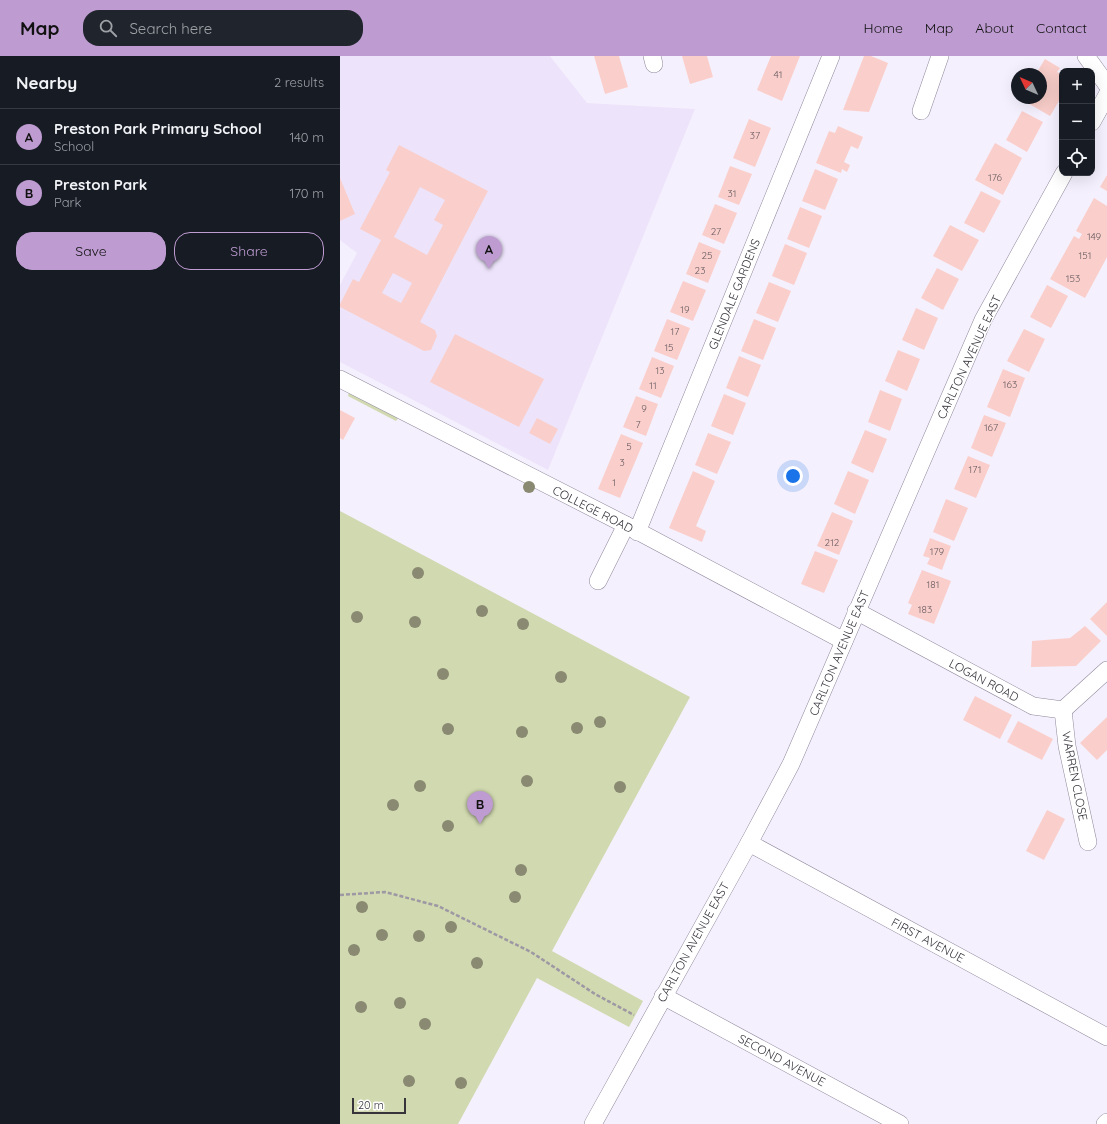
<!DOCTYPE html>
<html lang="en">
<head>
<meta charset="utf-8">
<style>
	:root { --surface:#171b24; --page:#20242c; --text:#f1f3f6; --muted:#9ea1a6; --line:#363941; --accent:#be9cd1 }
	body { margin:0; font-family:Quicksand,sans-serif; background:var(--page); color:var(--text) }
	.controls { position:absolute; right:12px; top:12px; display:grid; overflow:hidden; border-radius:8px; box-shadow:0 4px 16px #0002 }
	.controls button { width:36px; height:36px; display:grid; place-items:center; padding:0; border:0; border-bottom:1px solid var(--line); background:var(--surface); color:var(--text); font:20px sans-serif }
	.compass { position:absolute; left:671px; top:12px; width:36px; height:36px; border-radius:50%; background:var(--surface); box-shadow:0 4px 16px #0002; rotate:314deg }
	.scale { position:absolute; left:12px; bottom:10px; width:54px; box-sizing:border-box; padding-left:4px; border:2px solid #37343c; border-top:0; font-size:11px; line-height:14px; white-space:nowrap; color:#37343c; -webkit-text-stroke:3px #fff; paint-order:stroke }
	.you { position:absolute; left:453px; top:420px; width:14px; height:14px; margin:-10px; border:3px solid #fff; border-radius:50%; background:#1a73e8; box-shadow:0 0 0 6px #1a73e833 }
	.badge { display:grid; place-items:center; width:26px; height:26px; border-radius:50%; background:var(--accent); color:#111; font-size:13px; font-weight:700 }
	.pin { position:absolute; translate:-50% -33px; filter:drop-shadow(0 1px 2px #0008) }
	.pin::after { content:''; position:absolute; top:21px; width:14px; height:12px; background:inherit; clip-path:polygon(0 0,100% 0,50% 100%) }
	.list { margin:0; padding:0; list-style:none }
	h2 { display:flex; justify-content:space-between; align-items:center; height:52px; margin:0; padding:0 16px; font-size:17px }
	h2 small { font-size:13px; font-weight:400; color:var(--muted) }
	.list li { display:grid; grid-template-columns:26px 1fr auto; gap:12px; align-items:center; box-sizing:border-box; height:56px; padding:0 16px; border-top:1px solid var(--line) }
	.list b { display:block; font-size:15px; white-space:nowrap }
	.list p { margin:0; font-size:13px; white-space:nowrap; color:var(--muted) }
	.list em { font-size:13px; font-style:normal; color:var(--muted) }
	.actions { display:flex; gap:8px; padding:12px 16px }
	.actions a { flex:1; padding:9px 0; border:1px solid var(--accent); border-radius:16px; text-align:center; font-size:14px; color:var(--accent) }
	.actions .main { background:var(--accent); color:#111 }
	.icon { flex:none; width:22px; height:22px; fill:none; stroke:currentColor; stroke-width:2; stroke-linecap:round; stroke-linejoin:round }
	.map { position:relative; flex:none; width:767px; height:1068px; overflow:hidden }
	header { display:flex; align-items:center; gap:24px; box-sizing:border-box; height:56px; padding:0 20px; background:var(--accent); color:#111 }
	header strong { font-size:19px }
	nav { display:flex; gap:22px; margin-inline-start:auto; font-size:14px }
	.search { width:280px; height:36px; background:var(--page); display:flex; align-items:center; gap:10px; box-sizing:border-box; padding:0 14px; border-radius:16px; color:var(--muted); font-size:15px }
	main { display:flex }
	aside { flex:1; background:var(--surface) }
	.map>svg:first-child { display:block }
	.built { fill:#ede4fb }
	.green { fill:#d1d9b0 }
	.building { fill:#facfcb; fill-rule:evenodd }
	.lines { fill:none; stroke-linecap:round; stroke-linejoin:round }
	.minor-casing { stroke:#90889c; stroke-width:18 }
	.path { stroke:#9d98a3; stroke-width:2.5; stroke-dasharray:4 2; stroke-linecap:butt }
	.minor { stroke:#fff; stroke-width:17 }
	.tree { fill:#8a8a72 }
	.labels { text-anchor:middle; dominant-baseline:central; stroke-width:3; stroke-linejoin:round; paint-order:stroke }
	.number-label { font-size:10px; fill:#685b60 }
	.street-label { font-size:12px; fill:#37343c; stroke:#fff }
</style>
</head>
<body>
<header>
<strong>Map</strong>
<div class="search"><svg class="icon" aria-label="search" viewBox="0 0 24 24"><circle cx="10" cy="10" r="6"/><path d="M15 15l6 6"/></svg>Search here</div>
<nav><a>Home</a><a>Map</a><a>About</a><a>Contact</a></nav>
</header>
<main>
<aside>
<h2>Nearby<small>2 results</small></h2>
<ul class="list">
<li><span class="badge">A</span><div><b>Preston Park Primary School</b><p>School</p></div><em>140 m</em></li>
<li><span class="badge">B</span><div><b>Preston Park</b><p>Park</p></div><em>170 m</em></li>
</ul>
<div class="actions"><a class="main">Save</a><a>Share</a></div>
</aside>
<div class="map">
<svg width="767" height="1068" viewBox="0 0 767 1068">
	<rect width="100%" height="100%" fill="#f5f0fd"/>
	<!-- built -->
	<polygon class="built" points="0,0 210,0 247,47 355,53 208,414 0,306 0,229 17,197 0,184"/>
	<!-- green -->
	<g class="green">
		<polygon points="9,336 58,362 56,365 8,340"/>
		<polygon points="0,455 350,641 212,895 303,945 289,971 197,922 118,1068 0,1068"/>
	</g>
	<!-- building -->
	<g class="building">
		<polygon points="254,0 279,0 288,31 265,38"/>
		<polygon points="342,0 367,0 373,21 350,28"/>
		<polygon points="431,0 460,0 442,45 417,34"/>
		<polygon points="524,0 531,0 548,7 529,56 503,54"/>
		<polygon points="705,3 720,12 717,16 722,19 722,40 710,60 681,43 682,42 701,42 701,18 696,18"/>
		<polygon points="682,55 703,66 687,96 666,84"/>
		<polygon points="409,63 431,72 415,111 393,102"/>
		<polygon points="498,70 523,81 518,93 511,90 504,106 510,109 507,116 502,113 501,117 476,107 489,75 495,77"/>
		<polygon points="655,87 682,102 663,139 635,124"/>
		<path d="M 59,89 L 148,135 L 80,266 L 95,274 L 97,280 L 91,294 L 84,295 L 0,251 L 0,248 L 13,223 L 19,226 L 41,184 L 20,173 L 50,116 L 46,114 ZM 80,131 L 105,144 L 94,164 L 103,169 L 87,199 L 54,181 ZM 53,217 L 72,227 L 61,247 L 42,237 Z"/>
		<polygon points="390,110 412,118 399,149 378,141"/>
		<polygon points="475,113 498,123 485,154 462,145"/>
		<polygon points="767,119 767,135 760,131"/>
		<polygon points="0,122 15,158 0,165"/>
		<polygon points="641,135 661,145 644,177 624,167"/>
		<polygon points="754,142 767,150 767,201 745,242 710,223 734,180 739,183 742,178 736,175"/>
		<polygon points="375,148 397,157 384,188 362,179"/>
		<polygon points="460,151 482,160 469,192 447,183"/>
		<polygon points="610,169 639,184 622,215 593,200"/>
		<polygon points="359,186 381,195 368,227 346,218"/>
		<polygon points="445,188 467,197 454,229 432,220"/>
		<polygon points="597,212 619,223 603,254 581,242"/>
		<polygon points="343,225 366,234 353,265 330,256"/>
		<polygon points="429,226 451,235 438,266 416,257"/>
		<polygon points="707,229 728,240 711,272 690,261"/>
		<polygon points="576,252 598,262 584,294 562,284"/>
		<polygon points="327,263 350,272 337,304 314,295"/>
		<polygon points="414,263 436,272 423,304 401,295"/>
		<polygon points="684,273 705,283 689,316 667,305"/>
		<polygon points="115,278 204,323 179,371 90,326"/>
		<polygon points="558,294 580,303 567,335 545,325"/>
		<polygon points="399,300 421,309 408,341 386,332"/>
		<polygon points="312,301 334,310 321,342 299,333"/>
		<polygon points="663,313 685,322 670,361 647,351"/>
		<polygon points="540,334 562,343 550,375 528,366"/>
		<polygon points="384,338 406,347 393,379 371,370"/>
		<polygon points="296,340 318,348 306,380 283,371"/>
		<polygon points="0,354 15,362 3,384 0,382"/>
		<polygon points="644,359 666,367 652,401 631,392"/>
		<polygon points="197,362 218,373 210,388 189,377"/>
		<polygon points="525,374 547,383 533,417 511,407"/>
		<polygon points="368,377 391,386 377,418 355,409"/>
		<polygon points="281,378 303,387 280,442 258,433"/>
		<polygon points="628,400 650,409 636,442 614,433"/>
		<polygon points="353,415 375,425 356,470 366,475 362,486 329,472"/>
		<polygon points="508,415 529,424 515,458 494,448"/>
		<polygon points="606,443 628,452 614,485 593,476"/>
		<polygon points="492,456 513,465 499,499 477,490"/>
		<polygon points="590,482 611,490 602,514 587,508 590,502 583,500"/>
		<polygon points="475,495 498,504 484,537 461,528"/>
		<polygon points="582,514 611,525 594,568 568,558 572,549 568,547"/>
		<polygon points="767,546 767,580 750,563"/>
		<polygon points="745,570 761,585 736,610 691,611 692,585 730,582"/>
		<polygon points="635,640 672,659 660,683 623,664"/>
		<polygon points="767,661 767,694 757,704 740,687"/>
		<polygon points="678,665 713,683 702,704 667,686"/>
		<polygon points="707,754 725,763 704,804 686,795"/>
	</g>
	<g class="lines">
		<!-- minor casing -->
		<g class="minor-casing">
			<g id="minor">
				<polyline points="312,0 314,8"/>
				<polyline points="746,0 767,29"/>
				<polyline points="581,55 600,0"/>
				<polyline points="752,66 767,39"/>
				<polyline points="0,323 286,469 504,585"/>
				<polyline points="297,476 491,0"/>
				<polyline points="258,525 286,469"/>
				<polyline points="516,555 693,650 723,654 767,614"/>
				<polyline points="723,654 727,690 748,786"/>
				<polyline points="409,787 767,981"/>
				<polyline points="323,940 560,1068"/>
				<polyline points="253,1068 409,787 451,708 643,264 724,117"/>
				<polyline points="765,1068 767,1066"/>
			</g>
		</g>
		<!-- path -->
		<polyline class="path" points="0,839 45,836 98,850 191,896 255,938 294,959"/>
		<!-- minor -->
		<use href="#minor" class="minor"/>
	</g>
	<!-- trees -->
	<g class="tree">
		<circle cx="189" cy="431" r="6"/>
		<circle cx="78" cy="517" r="6"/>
		<circle cx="142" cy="555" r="6"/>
		<circle cx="17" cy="561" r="6"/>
		<circle cx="75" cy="566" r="6"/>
		<circle cx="183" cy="568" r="6"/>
		<circle cx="103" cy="618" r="6"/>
		<circle cx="221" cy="621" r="6"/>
		<circle cx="260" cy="666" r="6"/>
		<circle cx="237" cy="672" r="6"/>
		<circle cx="108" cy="673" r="6"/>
		<circle cx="182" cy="676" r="6"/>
		<circle cx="187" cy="725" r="6"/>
		<circle cx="80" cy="730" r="6"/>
		<circle cx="280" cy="731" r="6"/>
		<circle cx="53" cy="749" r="6"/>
		<circle cx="108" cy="770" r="6"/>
		<circle cx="181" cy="814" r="6"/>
		<circle cx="175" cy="841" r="6"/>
		<circle cx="22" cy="851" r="6"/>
		<circle cx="111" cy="871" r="6"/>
		<circle cx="42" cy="879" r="6"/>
		<circle cx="79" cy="880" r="6"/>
		<circle cx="14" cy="894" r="6"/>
		<circle cx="137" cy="907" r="6"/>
		<circle cx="60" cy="947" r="6"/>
		<circle cx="21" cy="951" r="6"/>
		<circle cx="85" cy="968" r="6"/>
		<circle cx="69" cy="1025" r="6"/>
		<circle cx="121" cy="1027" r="6"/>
	</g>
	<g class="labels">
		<!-- number labels -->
		<g class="number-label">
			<text x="438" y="18">41</text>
			<text x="415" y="79">37</text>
			<text x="655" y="121">176</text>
			<text x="392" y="137">31</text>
			<text x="376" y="175">27</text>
			<text x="754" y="180">149</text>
			<text x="367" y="199">25</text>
			<text x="745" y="199">151</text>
			<text x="360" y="214">23</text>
			<text x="733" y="222">153</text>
			<text x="345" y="253">19</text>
			<text x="335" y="275">17</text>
			<text x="329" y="291">15</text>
			<text x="320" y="314">13</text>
			<text x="670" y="328">163</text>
			<text x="313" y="329">11</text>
			<text x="304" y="352">9</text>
			<text x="298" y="368">7</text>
			<text x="651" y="371">167</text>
			<text x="289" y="390">5</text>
			<text x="282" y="406">3</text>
			<text x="635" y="413">171</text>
			<text x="274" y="426">1</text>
			<text x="492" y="486">212</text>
			<text x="597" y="495">179</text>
			<text x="593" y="528">181</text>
			<text x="585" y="553">183</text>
		</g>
		<!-- street labels -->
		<g class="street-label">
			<text transform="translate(394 238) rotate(-68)">GLENDALE GARDENS</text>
			<text transform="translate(629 301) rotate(-65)">CARLTON AVENUE EAST</text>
			<text transform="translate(253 453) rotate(27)">COLLEGE ROAD</text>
			<text transform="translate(499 597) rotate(-67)">CARLTON AVENUE EAST</text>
			<text transform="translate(644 624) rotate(28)">LOGAN ROAD</text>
			<text transform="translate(735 720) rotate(79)">WARREN CLOSE</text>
			<text transform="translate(588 884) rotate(28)">FIRST AVENUE</text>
			<text transform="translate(353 886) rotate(-61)">CARLTON AVENUE EAST</text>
			<text transform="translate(442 1004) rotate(28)">SECOND AVENUE</text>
		</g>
	</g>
</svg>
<div class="controls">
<button>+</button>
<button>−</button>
<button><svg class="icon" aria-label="locate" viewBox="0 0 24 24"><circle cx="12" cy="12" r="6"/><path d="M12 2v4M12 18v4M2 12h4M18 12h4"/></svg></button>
</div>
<svg class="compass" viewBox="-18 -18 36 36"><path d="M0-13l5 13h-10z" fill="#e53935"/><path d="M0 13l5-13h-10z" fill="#9ea1a6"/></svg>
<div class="scale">20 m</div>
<div class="you"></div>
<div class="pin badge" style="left:149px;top:213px">A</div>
<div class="pin badge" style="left:140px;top:768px">B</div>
</div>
</main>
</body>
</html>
